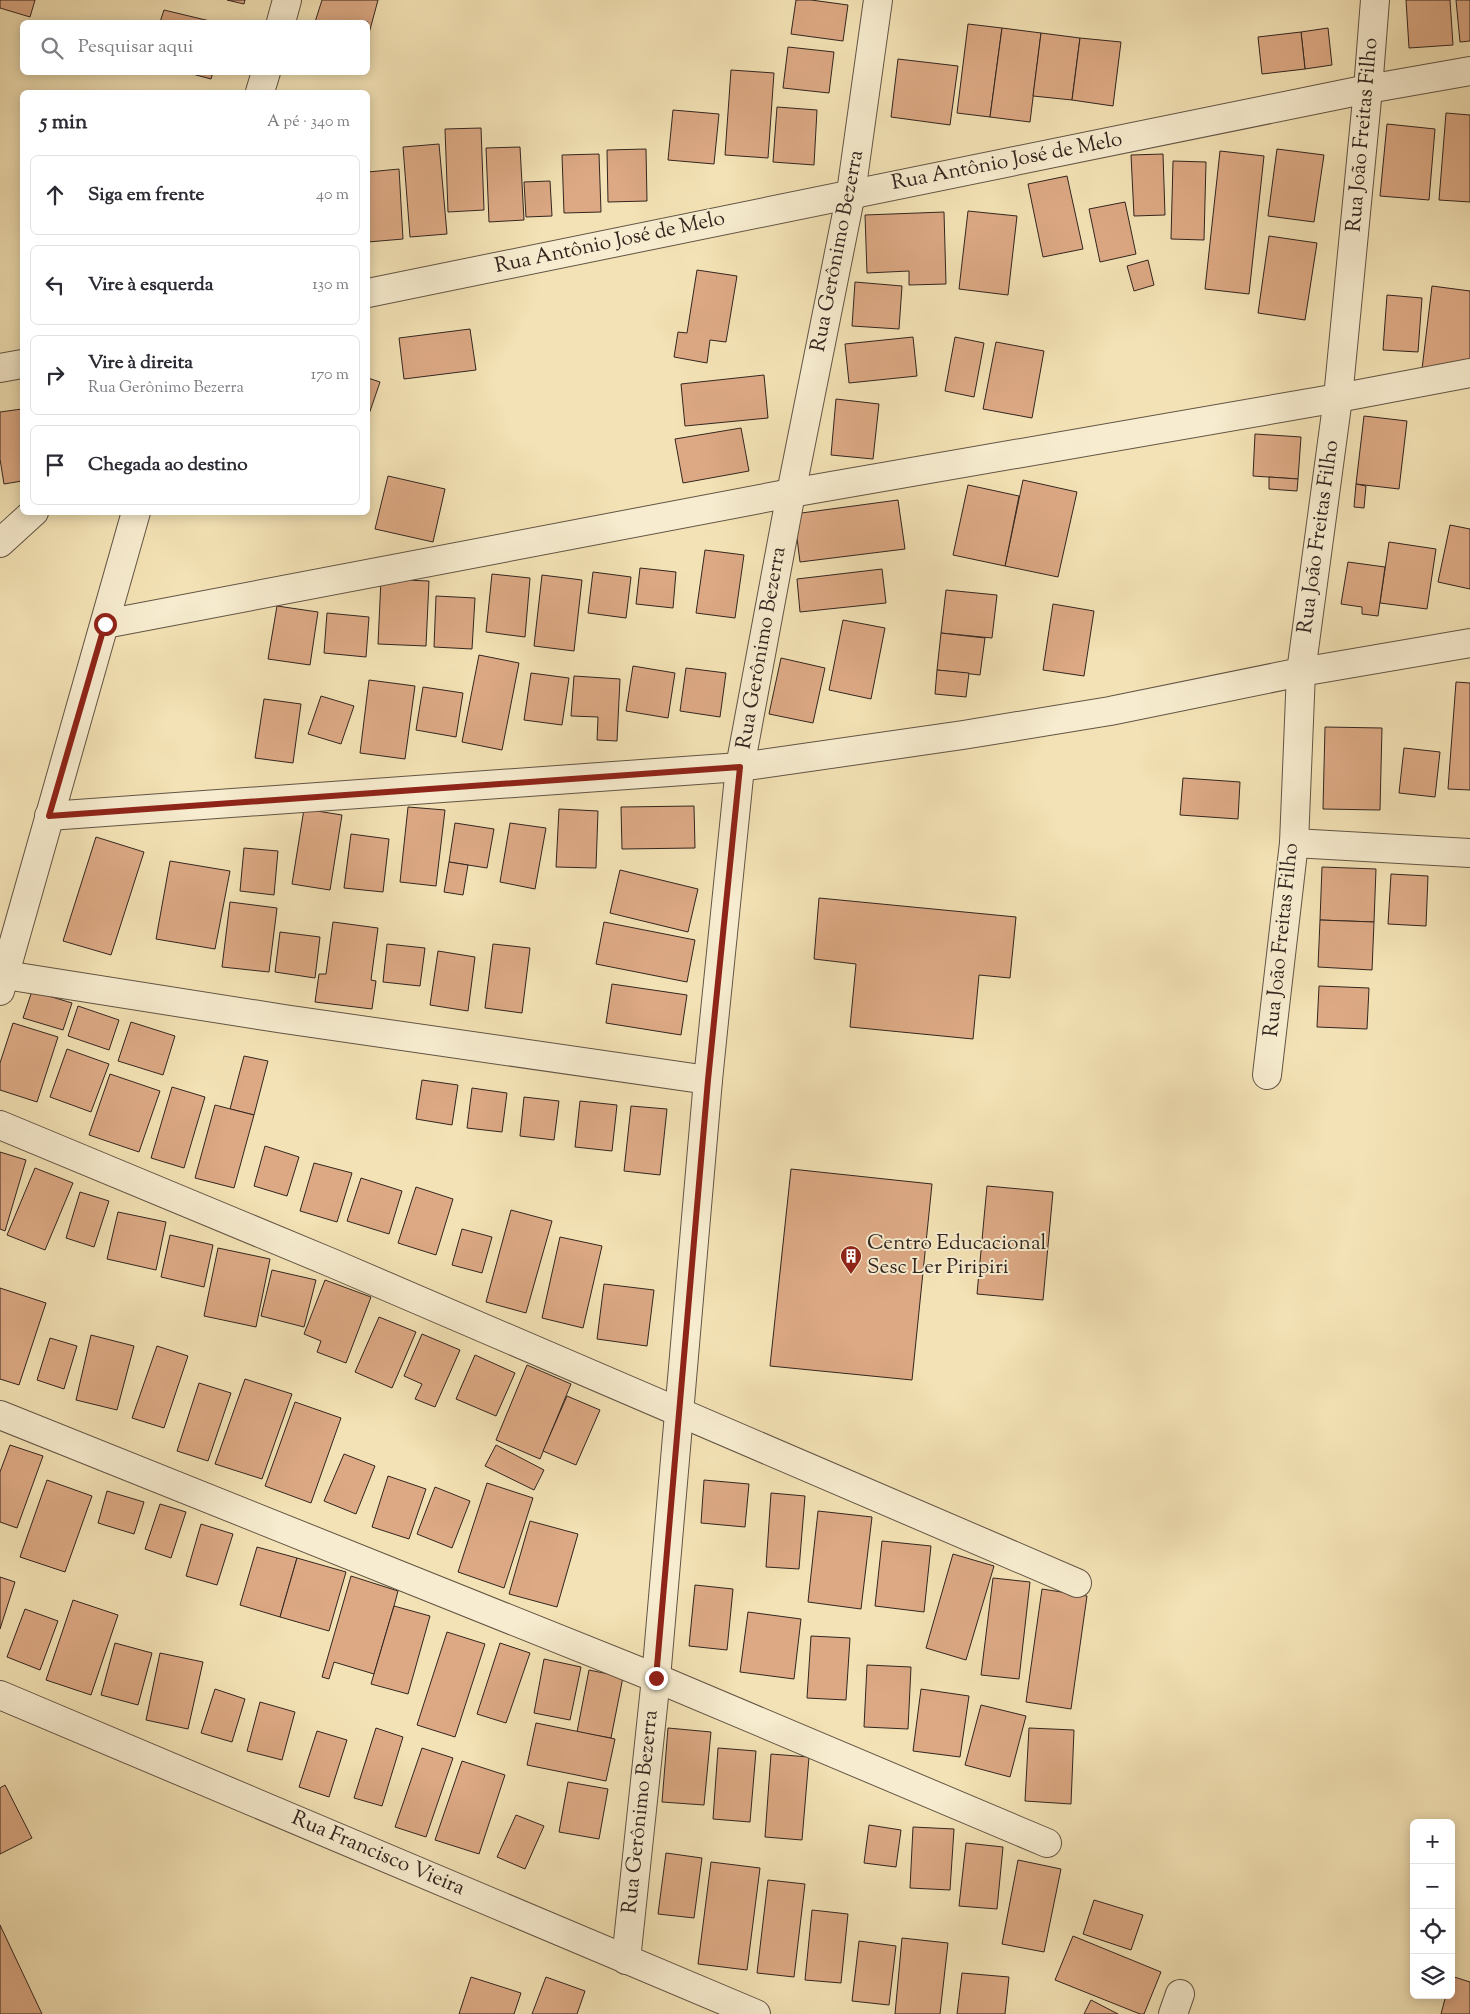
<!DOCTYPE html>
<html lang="pt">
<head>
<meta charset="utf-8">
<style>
	:root { --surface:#fff; --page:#f2f2f3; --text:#2b2b33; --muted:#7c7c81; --line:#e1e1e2 }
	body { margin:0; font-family:"Sorts Mill Goudy",serif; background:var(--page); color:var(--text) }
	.controls { position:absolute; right:15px; bottom:15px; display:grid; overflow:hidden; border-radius:8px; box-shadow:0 2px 12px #0003 }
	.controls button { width:45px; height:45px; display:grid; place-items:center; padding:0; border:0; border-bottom:1px solid var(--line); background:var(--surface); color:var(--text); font:25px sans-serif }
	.stop { position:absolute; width:15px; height:15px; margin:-11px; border:4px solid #8f2418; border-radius:50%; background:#fff }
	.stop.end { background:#8f2418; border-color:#fff; box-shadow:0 1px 5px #0008 }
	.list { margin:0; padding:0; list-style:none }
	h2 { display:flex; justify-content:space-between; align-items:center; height:65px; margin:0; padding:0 20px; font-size:21px }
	h2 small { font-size:16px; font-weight:400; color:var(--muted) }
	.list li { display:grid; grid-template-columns:32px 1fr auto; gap:15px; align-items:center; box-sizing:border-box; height:80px; margin:0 10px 10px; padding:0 10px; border:1px solid var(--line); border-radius:8px }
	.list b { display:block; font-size:19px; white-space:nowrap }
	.list p { margin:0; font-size:16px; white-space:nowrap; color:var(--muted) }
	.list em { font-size:16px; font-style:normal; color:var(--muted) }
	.icon { flex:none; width:28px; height:28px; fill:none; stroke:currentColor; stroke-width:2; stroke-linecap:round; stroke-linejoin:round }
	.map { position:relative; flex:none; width:1470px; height:2014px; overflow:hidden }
	.search { position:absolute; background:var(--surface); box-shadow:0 2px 12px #0003; left:20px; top:20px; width:350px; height:55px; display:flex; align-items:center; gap:12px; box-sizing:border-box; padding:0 18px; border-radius:8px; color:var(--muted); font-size:19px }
	.panel { position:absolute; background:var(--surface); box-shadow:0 2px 12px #0003; left:20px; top:90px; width:350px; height:425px; border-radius:8px }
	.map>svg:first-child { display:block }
	.building { fill:#dca984; stroke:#32251f }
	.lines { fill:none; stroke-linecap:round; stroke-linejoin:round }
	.minor-casing { stroke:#625444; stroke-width:30 }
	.minor { stroke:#f7eccf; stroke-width:28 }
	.route { stroke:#8f2418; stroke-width:6 }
	.labels { text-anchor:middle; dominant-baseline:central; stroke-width:4; stroke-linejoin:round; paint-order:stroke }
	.street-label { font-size:21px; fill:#32251f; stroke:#f7eccf }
	.poi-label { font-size:21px; fill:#32251f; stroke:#f7eccf; text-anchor:start }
</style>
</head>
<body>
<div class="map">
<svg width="1470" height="2014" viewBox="0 0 1470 2014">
	<rect width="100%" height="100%" fill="#f3e2b5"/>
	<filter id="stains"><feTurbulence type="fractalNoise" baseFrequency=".004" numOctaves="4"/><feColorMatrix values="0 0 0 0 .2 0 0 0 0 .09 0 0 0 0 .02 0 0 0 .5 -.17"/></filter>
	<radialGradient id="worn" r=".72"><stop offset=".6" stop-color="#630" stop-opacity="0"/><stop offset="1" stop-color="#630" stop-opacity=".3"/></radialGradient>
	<!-- building -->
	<g class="building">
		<polygon points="0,0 35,0 30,17 0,8"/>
		<polygon points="227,0 245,0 244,4"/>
		<polygon points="322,0 378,0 368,37 368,22 315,22"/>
		<polygon points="796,0 811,0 848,5 843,41 791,34"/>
		<polygon points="1406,0 1450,0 1453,45 1409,48"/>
		<polygon points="1456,0 1470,0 1470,41 1460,42"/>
		<polygon points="164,10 214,22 160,22"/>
		<polygon points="968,24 1002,28 990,117 957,113"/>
		<polygon points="1002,28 1041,33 1030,122 990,117"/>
		<polygon points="1328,28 1332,65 1305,69 1301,32"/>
		<polygon points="1301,32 1305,69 1262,74 1258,37"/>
		<polygon points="1041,33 1080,38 1072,100 1033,96"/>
		<polygon points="1080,38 1121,42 1113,106 1072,100"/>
		<polygon points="788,47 834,52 829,93 783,88"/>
		<polygon points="898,59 958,66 950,125 891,117"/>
		<polygon points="731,70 774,73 768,158 725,155"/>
		<polygon points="185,72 213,72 211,79"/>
		<polygon points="777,107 817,110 814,165 773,162"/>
		<polygon points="673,110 719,114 714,164 668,160"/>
		<polygon points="1446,113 1470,115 1470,202 1439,200"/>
		<polygon points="1387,124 1435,129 1429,200 1380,196"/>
		<polygon points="481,128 484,210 448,212 445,129"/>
		<polygon points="439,144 447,234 410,237 403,147"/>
		<polygon points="520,147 524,220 489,222 486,148"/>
		<polygon points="646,149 647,201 608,202 607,150"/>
		<polygon points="1277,149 1324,155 1314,222 1268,216"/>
		<polygon points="1220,151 1264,156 1249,294 1205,289"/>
		<polygon points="599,154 601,212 564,213 562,155"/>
		<polygon points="1163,154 1165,215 1134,216 1131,155"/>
		<polygon points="1173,161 1206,162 1204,240 1171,239"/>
		<polygon points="399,169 403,239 368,242 368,172"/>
		<polygon points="1067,176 1083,249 1043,257 1028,184"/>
		<polygon points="550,181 552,216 526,217 524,182"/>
		<polygon points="1125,202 1136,254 1100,262 1089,209"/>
		<polygon points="968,211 1017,216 1008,295 959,289"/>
		<polygon points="944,212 946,284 909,285 909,271 867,273 865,215"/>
		<polygon points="1269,236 1317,243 1305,320 1258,313"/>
		<polygon points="1148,260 1154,285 1134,291 1127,266"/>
		<polygon points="697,270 737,276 726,342 710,340 707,363 674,357 678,332 687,333"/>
		<polygon points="855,282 902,286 899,329 852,326"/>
		<polygon points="1432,286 1470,291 1470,369 1422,369"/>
		<polygon points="1387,295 1422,298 1418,352 1383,350"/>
		<polygon points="470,329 476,370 404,379 399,338"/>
		<polygon points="913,337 917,376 849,383 845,344"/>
		<polygon points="955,337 984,343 974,397 945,391"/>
		<polygon points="996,342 1044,351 1032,418 983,409"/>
		<polygon points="764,375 768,418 685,426 681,384"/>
		<polygon points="368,378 380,382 368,417"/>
		<polygon points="836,399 879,404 873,459 831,455"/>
		<polygon points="22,409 22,481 4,484 0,459 0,412"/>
		<polygon points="1364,416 1407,421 1399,489 1356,484"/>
		<polygon points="741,428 749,471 683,483 675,439"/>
		<polygon points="1255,434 1301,437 1298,479 1253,476"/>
		<polygon points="388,476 445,489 433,542 375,529"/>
		<polygon points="1269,477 1298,479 1297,491 1269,489"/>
		<polygon points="1023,480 1077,492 1058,577 1005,566"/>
		<polygon points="1356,484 1366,486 1364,508 1354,507"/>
		<polygon points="968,485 1019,496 1005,566 953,555"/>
		<polygon points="898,500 905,549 800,562 794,514"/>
		<polygon points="1450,525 1470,529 1470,589 1438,582"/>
		<polygon points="1389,542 1436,549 1427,609 1380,603"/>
		<polygon points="705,550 744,555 735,618 696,613"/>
		<polygon points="1348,562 1385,567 1378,616 1362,614 1362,607 1341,604"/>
		<polygon points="640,568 676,572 673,608 636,604"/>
		<polygon points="882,569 886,603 800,612 797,579"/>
		<polygon points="593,572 631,577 626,618 588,613"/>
		<polygon points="492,574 530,578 525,637 486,632"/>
		<polygon points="542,575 582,580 574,651 534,646"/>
		<polygon points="381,579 429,581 426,646 378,644"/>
		<polygon points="946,590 997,595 992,638 941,633"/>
		<polygon points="436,596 475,598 472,649 434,647"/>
		<polygon points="1053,604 1094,611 1084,676 1043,670"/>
		<polygon points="277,606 318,612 310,665 268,659"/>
		<polygon points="327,613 369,617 366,657 324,653"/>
		<polygon points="843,620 885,628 871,699 829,690"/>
		<polygon points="941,633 985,638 980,675 937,670"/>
		<polygon points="479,655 519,663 502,750 462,742"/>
		<polygon points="781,658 825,668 813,723 769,714"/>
		<polygon points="633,666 675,673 668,718 626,711"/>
		<polygon points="686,668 726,673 720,717 680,711"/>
		<polygon points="937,670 969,673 966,697 935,694"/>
		<polygon points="531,673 569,678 562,725 524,720"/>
		<polygon points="574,676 620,679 617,741 597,740 598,717 571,716"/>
		<polygon points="369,680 415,686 405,759 360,753"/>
		<polygon points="1456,682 1470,683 1470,790 1448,789"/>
		<polygon points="423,687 463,693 456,737 416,730"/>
		<polygon points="321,696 354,706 341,744 308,734"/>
		<polygon points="264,699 301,704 293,763 255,758"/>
		<polygon points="1325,727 1382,728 1380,810 1323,809"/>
		<polygon points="1404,748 1440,752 1435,797 1399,793"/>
		<polygon points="1183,778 1240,782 1238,819 1180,815"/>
		<polygon points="694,806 695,848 622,849 621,807"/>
		<polygon points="408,807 445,810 436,886 400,882"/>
		<polygon points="304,809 342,815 330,890 292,884"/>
		<polygon points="559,809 598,811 596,868 556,867"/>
		<polygon points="455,823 494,829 487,868 449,862"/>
		<polygon points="510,823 546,828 535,889 500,882"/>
		<polygon points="351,834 389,839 383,892 344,888"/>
		<polygon points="96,837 144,852 111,955 63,941"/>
		<polygon points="244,848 278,851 274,895 240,891"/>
		<polygon points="170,861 230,871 215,949 156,939"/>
		<polygon points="449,862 468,865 463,895 444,892"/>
		<polygon points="1322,867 1376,869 1374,922 1320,920"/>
		<polygon points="620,870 698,889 688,932 610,913"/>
		<polygon points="1391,874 1428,876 1426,926 1388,924"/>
		<polygon points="819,898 1016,917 1010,978 979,975 973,1039 850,1027 856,964 814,959"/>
		<polygon points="230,902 277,908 269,972 222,967"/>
		<polygon points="1320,920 1374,922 1372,970 1318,967"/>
		<polygon points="333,922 378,928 371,980 376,981 372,1009 315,1002 319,974 326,974"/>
		<polygon points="604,922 695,940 687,982 596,964"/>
		<polygon points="280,932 320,937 315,978 275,972"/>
		<polygon points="387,944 425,948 420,986 383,982"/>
		<polygon points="493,944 530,948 522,1013 485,1008"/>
		<polygon points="438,951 475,957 468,1011 430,1005"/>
		<polygon points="612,984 687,995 681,1035 606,1023"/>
		<polygon points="1319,986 1369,988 1367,1029 1317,1027"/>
		<polygon points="32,991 72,1003 63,1030 23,1018"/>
		<polygon points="78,1006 119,1020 109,1050 68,1036"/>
		<polygon points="131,1022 175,1036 163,1075 118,1061"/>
		<polygon points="13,1023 58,1037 37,1102 0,1090 0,1063"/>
		<polygon points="67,1049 109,1064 91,1112 50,1097"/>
		<polygon points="244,1056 268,1061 254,1115 230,1109"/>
		<polygon points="110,1074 160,1091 139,1152 89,1135"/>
		<polygon points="422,1080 458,1085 452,1125 416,1119"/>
		<polygon points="172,1087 205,1097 184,1168 151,1158"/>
		<polygon points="472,1088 507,1093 502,1132 467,1128"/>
		<polygon points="524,1097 559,1101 554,1140 520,1136"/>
		<polygon points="580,1101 617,1105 612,1151 575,1147"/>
		<polygon points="215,1105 254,1115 234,1188 195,1178"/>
		<polygon points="631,1106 667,1109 660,1175 624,1171"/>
		<polygon points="265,1146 299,1157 287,1196 254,1186"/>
		<polygon points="0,1152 26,1160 5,1231 0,1229"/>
		<polygon points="314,1163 352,1173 337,1222 300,1211"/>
		<polygon points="35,1168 73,1183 45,1250 7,1235"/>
		<polygon points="791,1169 932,1184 912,1380 770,1366"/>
		<polygon points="361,1178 402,1191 389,1234 347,1221"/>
		<polygon points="987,1186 1053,1192 1043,1300 977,1294"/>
		<polygon points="416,1187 453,1199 436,1255 398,1243"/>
		<polygon points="80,1192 109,1201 94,1247 66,1238"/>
		<polygon points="511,1210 552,1221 526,1313 486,1302"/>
		<polygon points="118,1212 166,1222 156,1270 107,1259"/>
		<polygon points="462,1229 492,1237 482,1273 452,1265"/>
		<polygon points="170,1235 213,1245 204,1287 161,1277"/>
		<polygon points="560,1237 602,1246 583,1328 542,1318"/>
		<polygon points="218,1248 270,1259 256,1327 204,1316"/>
		<polygon points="272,1270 316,1280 304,1327 261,1316"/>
		<polygon points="325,1280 371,1297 346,1363 317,1352 321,1341 304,1334"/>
		<polygon points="604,1284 654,1290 647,1346 597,1339"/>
		<polygon points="0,1288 46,1303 19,1385 0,1379"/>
		<polygon points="379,1317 416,1332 392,1388 355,1372"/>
		<polygon points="422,1334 460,1350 435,1407 415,1399 422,1384 404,1376"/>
		<polygon points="91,1335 134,1346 117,1410 76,1400"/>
		<polygon points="50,1338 77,1346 64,1389 37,1380"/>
		<polygon points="157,1346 188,1356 164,1428 132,1418"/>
		<polygon points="475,1355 515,1373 496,1416 456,1399"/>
		<polygon points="527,1365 571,1384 540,1459 496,1440"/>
		<polygon points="245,1379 292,1394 262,1479 215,1464"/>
		<polygon points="199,1383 231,1393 208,1461 177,1451"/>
		<polygon points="567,1396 600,1410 576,1465 543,1451"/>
		<polygon points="295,1402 341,1418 311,1503 265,1486"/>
		<polygon points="10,1445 43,1456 17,1528 0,1522 0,1472"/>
		<polygon points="496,1445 544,1470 534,1490 485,1466"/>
		<polygon points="344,1454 375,1466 356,1514 324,1501"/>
		<polygon points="388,1476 426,1489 409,1539 372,1527"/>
		<polygon points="47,1480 92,1496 65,1572 20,1557"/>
		<polygon points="704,1480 749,1484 745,1527 701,1523"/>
		<polygon points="487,1483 533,1498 504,1588 458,1572"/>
		<polygon points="435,1487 470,1501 452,1548 417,1534"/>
		<polygon points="107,1491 144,1502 134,1534 98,1523"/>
		<polygon points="771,1493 805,1496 799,1569 766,1567"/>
		<polygon points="160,1504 186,1512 171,1558 145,1549"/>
		<polygon points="818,1511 872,1517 861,1609 808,1602"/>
		<polygon points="530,1521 578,1534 557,1607 509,1594"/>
		<polygon points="201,1524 233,1534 217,1585 186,1576"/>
		<polygon points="882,1541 931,1546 924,1612 875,1606"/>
		<polygon points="257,1547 297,1558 280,1617 240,1605"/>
		<polygon points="953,1554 994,1566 966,1660 926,1648"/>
		<polygon points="297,1558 346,1572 329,1631 280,1617"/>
		<polygon points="351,1576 398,1591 394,1606 374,1674 334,1662 329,1679 322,1677"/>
		<polygon points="0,1577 15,1582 0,1629"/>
		<polygon points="993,1578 1030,1582 1019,1679 981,1675"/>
		<polygon points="695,1585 733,1589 727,1650 689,1646"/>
		<polygon points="1042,1589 1087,1596 1071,1709 1026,1702"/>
		<polygon points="73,1600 118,1615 91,1695 46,1680"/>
		<polygon points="394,1606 430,1616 408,1694 371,1684"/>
		<polygon points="25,1609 58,1621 40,1670 7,1657"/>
		<polygon points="748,1612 801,1619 794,1679 740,1672"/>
		<polygon points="447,1632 485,1644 455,1737 417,1725"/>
		<polygon points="811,1636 850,1638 846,1700 807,1698"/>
		<polygon points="115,1643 152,1653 138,1705 101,1695"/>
		<polygon points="500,1643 530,1653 506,1723 477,1714"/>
		<polygon points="160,1653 203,1662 188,1729 146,1720"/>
		<polygon points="544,1659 581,1667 570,1720 534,1713"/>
		<polygon points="867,1665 911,1667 908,1729 864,1727"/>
		<polygon points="589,1670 623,1677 611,1738 577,1732"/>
		<polygon points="215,1689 245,1699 232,1742 201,1733"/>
		<polygon points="921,1689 969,1696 960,1757 913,1751"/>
		<polygon points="260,1702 295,1712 282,1760 247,1751"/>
		<polygon points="981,1705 1026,1716 1010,1777 965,1765"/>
		<polygon points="536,1723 615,1739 606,1781 527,1765"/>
		<polygon points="376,1728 403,1737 382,1806 354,1798"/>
		<polygon points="668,1728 711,1732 704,1805 662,1802"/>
		<polygon points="1029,1728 1074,1730 1071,1804 1025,1801"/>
		<polygon points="317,1731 347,1740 329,1797 299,1787"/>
		<polygon points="422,1748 453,1758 426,1837 395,1827"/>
		<polygon points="718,1748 756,1751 750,1822 713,1819"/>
		<polygon points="771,1754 809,1757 802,1840 765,1837"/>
		<polygon points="462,1761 505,1775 479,1854 435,1840"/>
		<polygon points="568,1782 608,1789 599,1839 559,1832"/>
		<polygon points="5,1785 32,1838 0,1854 0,1788"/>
		<polygon points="516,1815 544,1826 525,1869 497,1857"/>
		<polygon points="869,1825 901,1830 896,1867 864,1863"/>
		<polygon points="913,1827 954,1829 950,1890 910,1888"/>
		<polygon points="966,1843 1003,1847 997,1909 959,1906"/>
		<polygon points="666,1853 702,1858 694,1918 658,1914"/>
		<polygon points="1018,1860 1061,1869 1044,1952 1002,1944"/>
		<polygon points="711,1862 760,1868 747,1970 698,1964"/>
		<polygon points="768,1880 805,1884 794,1977 757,1973"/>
		<polygon points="1094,1900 1143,1915 1131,1950 1083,1934"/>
		<polygon points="812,1910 848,1914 841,1983 805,1980"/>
		<polygon points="0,1925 42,2014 0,2014"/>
		<polygon points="1073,1936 1161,1972 1144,2014 1140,2014 1055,1980"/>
		<polygon points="902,1938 948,1943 940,2014 895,2014"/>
		<polygon points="859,1941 896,1946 889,2005 852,2001"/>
		<polygon points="962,1973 1009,1977 1005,2014 957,2014"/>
		<polygon points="1451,1976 1470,1982 1470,2014 1441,2014 1446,1995 1451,1995"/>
		<polygon points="471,1977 521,1993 514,2014 459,2014"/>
		<polygon points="546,1977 585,1991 577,2014 532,2014"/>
		<polygon points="1091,2000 1118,2014 1084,2014"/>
	</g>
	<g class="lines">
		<!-- minor casing -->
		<g class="minor-casing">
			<g id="minor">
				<polyline points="281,22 287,0"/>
				<polyline points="260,92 266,72"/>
				<polyline points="368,293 1368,89 1470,71"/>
				<polyline points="0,368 22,364"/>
				<polyline points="0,543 34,512"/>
				<polyline points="105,624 791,493 1338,398 1470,373"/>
				<polyline points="49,816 740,767 963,735 1110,711 1301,672 1470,643"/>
				<polyline points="1294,843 1470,853"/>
				<polyline points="5,975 284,1019 708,1080"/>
				<polyline points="0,991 136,512"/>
				<polyline points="1267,1075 1294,843 1301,672 1338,398 1368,89 1375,0"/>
				<polyline points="0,1125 332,1263 1077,1583"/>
				<polyline points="0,1415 656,1678 1047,1843"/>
				<polyline points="0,1695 756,2014"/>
				<polyline points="626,1960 656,1678 708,1080 740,767 791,493 851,193 878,0"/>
				<polyline points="1173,2014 1180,1994"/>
			</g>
		</g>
		<!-- minor -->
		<use href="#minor" class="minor"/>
	</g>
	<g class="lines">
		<!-- route -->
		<polyline class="route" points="105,624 49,816 740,767 708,1080 656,1678"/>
	</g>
	<!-- icons -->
	<defs>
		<g id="building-pin" transform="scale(1.125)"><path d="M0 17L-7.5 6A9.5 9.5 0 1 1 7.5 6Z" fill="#8f2418" stroke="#f7eccf"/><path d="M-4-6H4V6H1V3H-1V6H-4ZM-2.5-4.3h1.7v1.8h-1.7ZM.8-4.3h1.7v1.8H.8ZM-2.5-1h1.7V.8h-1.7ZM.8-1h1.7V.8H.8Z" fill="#fff"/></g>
	</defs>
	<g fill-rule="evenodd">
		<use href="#building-pin" x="851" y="1256"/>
	</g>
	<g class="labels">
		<!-- street labels -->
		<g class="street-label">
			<text transform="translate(1363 135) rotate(-85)">Rua João Freitas Filho</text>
			<text transform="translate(1007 162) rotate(-11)">Rua Antônio José de Melo</text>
			<text transform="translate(610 243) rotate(-12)">Rua Antônio José de Melo</text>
			<text transform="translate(838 251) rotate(-79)">Rua Gerônimo Bezerra</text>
			<text transform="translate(1319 537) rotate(-82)">Rua João Freitas Filho</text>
			<text transform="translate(762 648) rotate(-80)">Rua Gerônimo Bezerra</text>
			<text transform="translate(1282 940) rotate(-84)">Rua João Freitas Filho</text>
			<text transform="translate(641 1812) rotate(-84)">Rua Gerônimo Bezerra</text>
			<text transform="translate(378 1854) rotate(23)">Rua Francisco Vieira</text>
		</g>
		<!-- poi labels -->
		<g class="poi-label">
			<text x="867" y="1244">Centro Educacional<tspan x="867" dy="24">Sesc Ler Piripiri</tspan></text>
		</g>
	</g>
	<rect width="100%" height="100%" filter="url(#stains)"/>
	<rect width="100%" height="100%" fill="url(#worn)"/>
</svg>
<div class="controls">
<button>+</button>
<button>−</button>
<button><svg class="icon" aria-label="locate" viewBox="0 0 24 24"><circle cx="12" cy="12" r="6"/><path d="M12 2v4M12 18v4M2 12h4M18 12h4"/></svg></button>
<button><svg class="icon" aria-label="layers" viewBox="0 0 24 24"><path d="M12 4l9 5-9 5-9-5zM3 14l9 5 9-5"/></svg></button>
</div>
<div class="stop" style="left:105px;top:624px"></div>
<div class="stop end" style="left:656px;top:1678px"></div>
<div class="search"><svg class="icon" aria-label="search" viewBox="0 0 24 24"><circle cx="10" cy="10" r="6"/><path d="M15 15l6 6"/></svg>Pesquisar aqui</div>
<section class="panel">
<h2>5 min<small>A pé · 340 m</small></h2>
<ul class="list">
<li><svg class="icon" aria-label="ahead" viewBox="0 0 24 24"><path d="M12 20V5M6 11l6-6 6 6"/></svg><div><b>Siga em frente</b></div><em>40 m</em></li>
<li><svg class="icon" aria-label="left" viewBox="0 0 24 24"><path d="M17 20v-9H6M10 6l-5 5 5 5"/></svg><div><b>Vire à esquerda</b></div><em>130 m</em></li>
<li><svg class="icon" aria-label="right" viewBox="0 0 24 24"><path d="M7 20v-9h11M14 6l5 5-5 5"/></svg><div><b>Vire à direita</b><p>Rua Gerônimo Bezerra</p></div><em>170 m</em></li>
<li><svg class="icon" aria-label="arrive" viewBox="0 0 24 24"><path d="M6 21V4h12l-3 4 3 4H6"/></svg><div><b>Chegada ao destino</b></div></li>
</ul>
</section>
</div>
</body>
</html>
